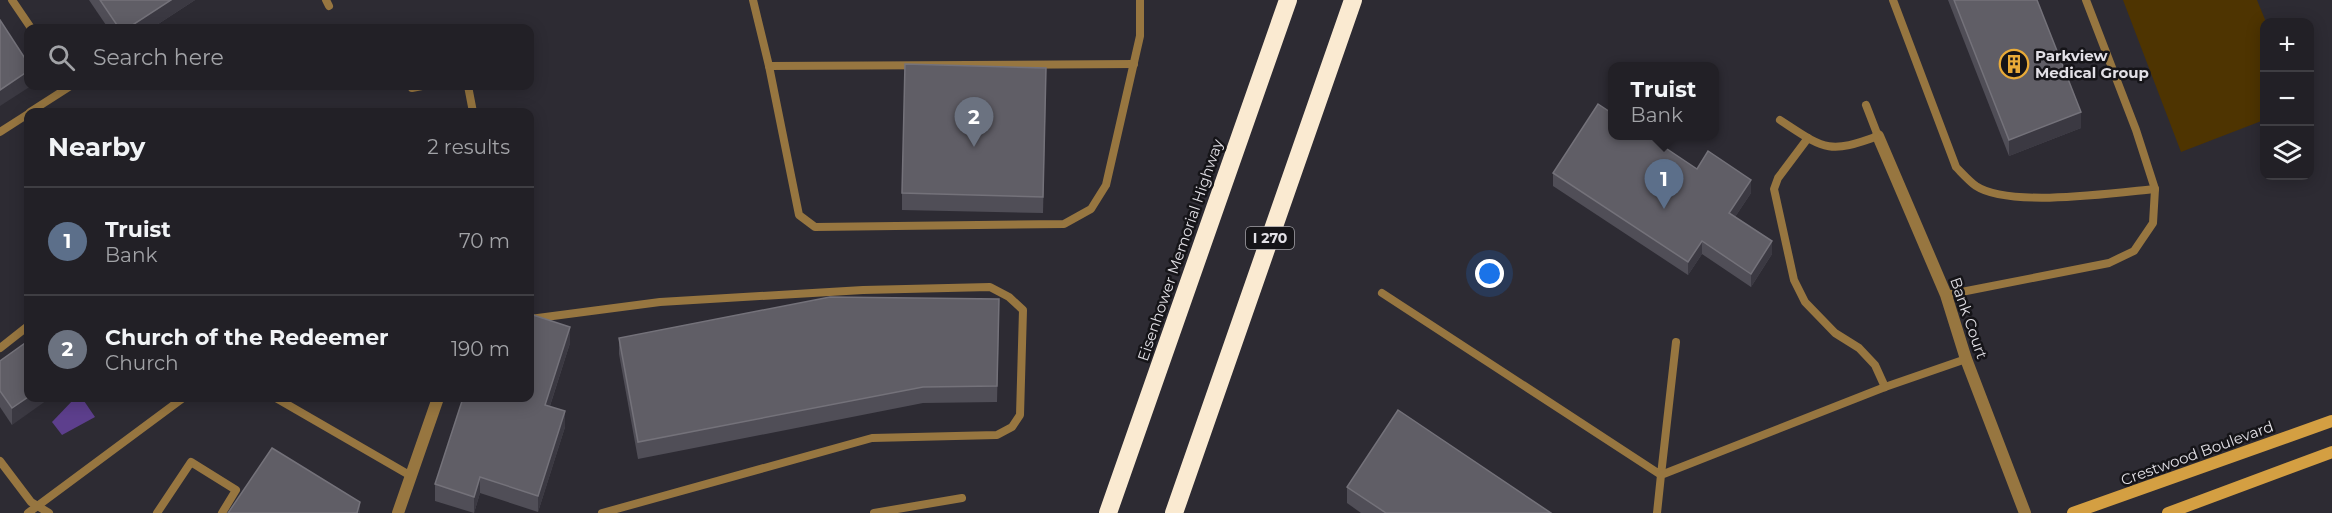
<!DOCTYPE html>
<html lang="en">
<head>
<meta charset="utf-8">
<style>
	:root { --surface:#222026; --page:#2a282e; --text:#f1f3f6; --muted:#a2a3a7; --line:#3f3e43; --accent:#2563eb }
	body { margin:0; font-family:Montserrat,sans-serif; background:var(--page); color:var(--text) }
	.controls { position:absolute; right:18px; top:18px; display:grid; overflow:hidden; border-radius:12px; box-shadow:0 3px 15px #0003 }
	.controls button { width:54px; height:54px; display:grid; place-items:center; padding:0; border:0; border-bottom:2px solid var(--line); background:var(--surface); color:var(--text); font:30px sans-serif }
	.you { position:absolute; left:1490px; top:274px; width:21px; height:21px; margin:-15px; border:4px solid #fff; border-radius:50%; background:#1a73e8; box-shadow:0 0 0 9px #1a73e833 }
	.badge { display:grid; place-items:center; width:39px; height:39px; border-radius:50%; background:var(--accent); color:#fff; font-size:20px; font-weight:700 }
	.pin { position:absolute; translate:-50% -50px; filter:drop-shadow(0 2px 3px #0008) }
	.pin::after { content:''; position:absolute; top:32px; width:21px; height:18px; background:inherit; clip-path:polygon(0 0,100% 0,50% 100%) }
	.popup { position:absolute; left:1608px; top:62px; width:111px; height:78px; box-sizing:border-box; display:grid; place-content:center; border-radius:12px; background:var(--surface); filter:drop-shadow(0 2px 4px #0005); font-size:20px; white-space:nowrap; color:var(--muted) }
	.popup b { font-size:22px; color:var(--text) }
	.popup::after { content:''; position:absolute; left:50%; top:100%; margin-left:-12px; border:12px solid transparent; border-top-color:var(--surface) }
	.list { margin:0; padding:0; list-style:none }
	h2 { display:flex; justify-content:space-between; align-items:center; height:78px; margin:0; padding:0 24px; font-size:26px }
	h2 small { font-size:20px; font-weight:400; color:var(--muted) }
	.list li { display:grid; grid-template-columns:39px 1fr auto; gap:18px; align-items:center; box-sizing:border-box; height:108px; padding:0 24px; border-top:2px solid var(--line) }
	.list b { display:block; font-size:22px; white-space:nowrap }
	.list p { margin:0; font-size:20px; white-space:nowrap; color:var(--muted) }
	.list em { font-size:20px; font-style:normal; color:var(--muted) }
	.icon { flex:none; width:33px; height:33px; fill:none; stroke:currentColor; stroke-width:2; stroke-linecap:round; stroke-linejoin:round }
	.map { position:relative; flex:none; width:2332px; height:513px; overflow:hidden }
	.search { position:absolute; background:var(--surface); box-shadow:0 3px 15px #0003; left:24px; top:24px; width:510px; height:66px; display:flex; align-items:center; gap:15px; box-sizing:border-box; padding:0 21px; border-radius:12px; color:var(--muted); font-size:22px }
	.panel { position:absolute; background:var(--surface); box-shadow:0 3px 15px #0003; left:24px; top:108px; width:510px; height:294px; border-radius:12px }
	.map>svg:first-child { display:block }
	.green { fill:#4e3401 }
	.water { fill:#5d3f8d }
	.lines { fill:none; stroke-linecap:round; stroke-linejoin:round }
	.service { stroke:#977640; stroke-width:8 }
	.minor { stroke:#977640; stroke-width:12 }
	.secondary { stroke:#d49f42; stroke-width:12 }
	.motorway { stroke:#faead1; stroke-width:18 }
	.wall { fill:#504e57 }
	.shaded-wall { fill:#3b3942 }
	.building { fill:#605e66; stroke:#74727a; stroke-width:1.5 }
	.labels { text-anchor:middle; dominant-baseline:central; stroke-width:5; stroke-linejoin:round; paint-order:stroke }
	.shield { fill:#151418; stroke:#a4a3a8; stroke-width:1.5 }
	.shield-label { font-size:14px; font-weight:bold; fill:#e2e0e6 }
	.poi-label { font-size:15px; font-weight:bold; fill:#e2e0e6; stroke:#151418; text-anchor:start }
	.street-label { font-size:15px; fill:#e2e0e6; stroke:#151418 }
</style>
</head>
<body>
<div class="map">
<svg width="2332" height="513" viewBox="0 0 2332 513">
	<rect width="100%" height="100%" fill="#2d2b33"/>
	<!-- green -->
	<polygon class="green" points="2123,0 2257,0 2266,22 2264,22 2264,120 2181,152"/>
	<!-- water -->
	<polygon class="water" points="75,398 82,398 95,417 62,435 52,422"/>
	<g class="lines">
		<!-- service -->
		<g class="service">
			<polyline points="12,0 31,28"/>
			<polyline points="326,0 329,6"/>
			<polyline points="753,0 769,66 799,215 815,227 1064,224 1091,209 1106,185 1140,36 1140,0"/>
			<path d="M 1893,0 L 1956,167 C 1962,173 1969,181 1976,186 C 2009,208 2114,193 2155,189"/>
			<polyline points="769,66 1134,64"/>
			<polyline points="468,86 473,112"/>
			<polyline points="412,88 422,86"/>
			<polyline points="30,112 69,87 68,86"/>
			<path d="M 1780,120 C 1823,148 1827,155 1878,136 L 1866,105"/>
			<polyline points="0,132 28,114"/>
			<polyline points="1808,138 1778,178 1774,189 1794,280 1805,302 1835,333 1859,348 1875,365 1885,387"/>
			<polyline points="1382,293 1661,475 1676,342"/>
			<polyline points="1946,295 2109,263 2134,251 2153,223 2155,189 2136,130 2086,0"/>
			<polyline points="530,319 660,302 863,290 990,287 1009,297 1023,310 1020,415 1012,427 997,435 872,438 602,513"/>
			<polyline points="0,348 28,326"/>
			<polyline points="276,398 411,476"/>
			<polyline points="0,461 31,502 49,513"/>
			<polyline points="28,513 183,398"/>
			<polyline points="157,513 191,462 236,490 222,513"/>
			<polyline points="874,513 962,498"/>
			<polyline points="1657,513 1661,475 1885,387 1966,359"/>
		</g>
		<!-- minor -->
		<g class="minor">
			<polyline points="1878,136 1946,295 1966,359 2025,513"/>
			<polyline points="398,513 438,398"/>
		</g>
		<!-- secondary -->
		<g class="secondary">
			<polyline points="2073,513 2332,421"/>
			<polyline points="2168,513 2332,452"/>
		</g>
		<!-- motorway -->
		<g class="motorway">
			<polyline points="1108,513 1288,0"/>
			<polyline points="1174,513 1353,0"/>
		</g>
	</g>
	<!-- wall -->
	<g class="wall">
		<polygon points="89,0 195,0 152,28 108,28"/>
		<polygon points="1948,0 2037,0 2081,128 2009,156"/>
		<polygon points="1046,84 1043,213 902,210 902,193"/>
		<polygon points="1697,169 1751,193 1735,217 1772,254 1751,287 1702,254 1688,275 1553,186 1553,173"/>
		<polygon points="999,315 997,402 923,403 638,459 619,354 619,338"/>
		<polygon points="28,341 12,425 0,407 0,361"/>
		<polygon points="570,343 550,406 565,427 538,512 480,493 474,513 435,501 435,484"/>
		<polygon points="1347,487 1551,513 1361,513 1347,503"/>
	</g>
	<!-- shaded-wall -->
	<g class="shaded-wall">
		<polygon points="171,0 195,0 152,28 128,28"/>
		<polygon points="28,71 28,86 31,86 0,106 0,90"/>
		<polygon points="2081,112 2081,128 2009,156 2009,140"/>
		<polygon points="1751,180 1751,193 1729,226 1729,213"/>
		<polygon points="1702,241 1702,254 1688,275 1688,262"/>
		<polygon points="1772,241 1772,254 1751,287 1751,274"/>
		<polygon points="570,327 570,343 545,421 545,405"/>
		<polygon points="28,397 28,398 50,398 12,425 12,408"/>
		<polygon points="565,411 565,427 538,512 538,496"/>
		<polygon points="480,477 480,493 474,513 474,497"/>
		<polygon points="360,502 360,513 357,513"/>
	</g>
	<!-- building -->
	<g class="building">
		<polygon points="100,0 171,0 128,28 119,28"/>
		<polygon points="1954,0 2037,0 2081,112 2009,140"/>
		<polygon points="0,20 28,63 28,71 0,90"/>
		<polygon points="905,64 1046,68 1043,197 902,193"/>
		<polygon points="1598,104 1613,114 1613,135 1646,135 1697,169 1708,151 1751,180 1729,213 1772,241 1751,274 1702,241 1688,262 1553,173"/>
		<polygon points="830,297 999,299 997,386 923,387 638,442 619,338"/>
		<polygon points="530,314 570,327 545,405 565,411 538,496 480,477 474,497 435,484 463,398 530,398"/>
		<polygon points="28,341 28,397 12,408 0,391 0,361"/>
		<polygon points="1398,410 1551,513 1386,513 1347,487"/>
		<polygon points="272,448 360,502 357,513 228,513"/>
	</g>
	<!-- icons -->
	<defs>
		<g id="building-ring" transform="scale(1.5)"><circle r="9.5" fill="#151418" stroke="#e9ab38" stroke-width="1.5"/><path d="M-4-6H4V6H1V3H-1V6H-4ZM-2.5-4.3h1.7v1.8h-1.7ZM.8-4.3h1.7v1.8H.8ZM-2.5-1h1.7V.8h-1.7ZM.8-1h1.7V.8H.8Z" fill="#e9ab38"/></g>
	</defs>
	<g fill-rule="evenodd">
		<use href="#building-ring" x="2014" y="64"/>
	</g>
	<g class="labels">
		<!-- shield labels -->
		<rect class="shield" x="1246" y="227" width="48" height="22" rx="4.5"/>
		<g class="shield-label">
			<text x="1270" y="238">I 270</text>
		</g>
		<!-- poi labels -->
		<g class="poi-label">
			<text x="2035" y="55">Parkview<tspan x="2035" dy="17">Medical Group</tspan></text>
		</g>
		<!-- street labels -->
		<g class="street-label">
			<text transform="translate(1180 250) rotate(-71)">Eisenhower Memorial Highway</text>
			<text transform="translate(1969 318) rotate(71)">Bank Court</text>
			<text transform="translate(2197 453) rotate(-20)">Crestwood Boulevard</text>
		</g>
	</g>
</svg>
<div class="controls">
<button>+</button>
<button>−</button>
<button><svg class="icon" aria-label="layers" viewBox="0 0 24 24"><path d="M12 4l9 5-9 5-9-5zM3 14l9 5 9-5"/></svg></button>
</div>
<div class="you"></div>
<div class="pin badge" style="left:1664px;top:209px;background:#5c6f8a">1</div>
<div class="popup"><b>Truist</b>Bank</div>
<div class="pin badge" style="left:974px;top:147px;background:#6b7280">2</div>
<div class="search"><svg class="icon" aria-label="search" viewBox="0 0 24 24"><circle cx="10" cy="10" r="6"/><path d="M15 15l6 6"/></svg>Search here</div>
<section class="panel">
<h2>Nearby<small>2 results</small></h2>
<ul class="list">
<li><span class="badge" style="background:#5c6f8a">1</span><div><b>Truist</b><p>Bank</p></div><em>70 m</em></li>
<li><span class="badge" style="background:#6b7280">2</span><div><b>Church of the Redeemer</b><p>Church</p></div><em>190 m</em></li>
</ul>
</section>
</div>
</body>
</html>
